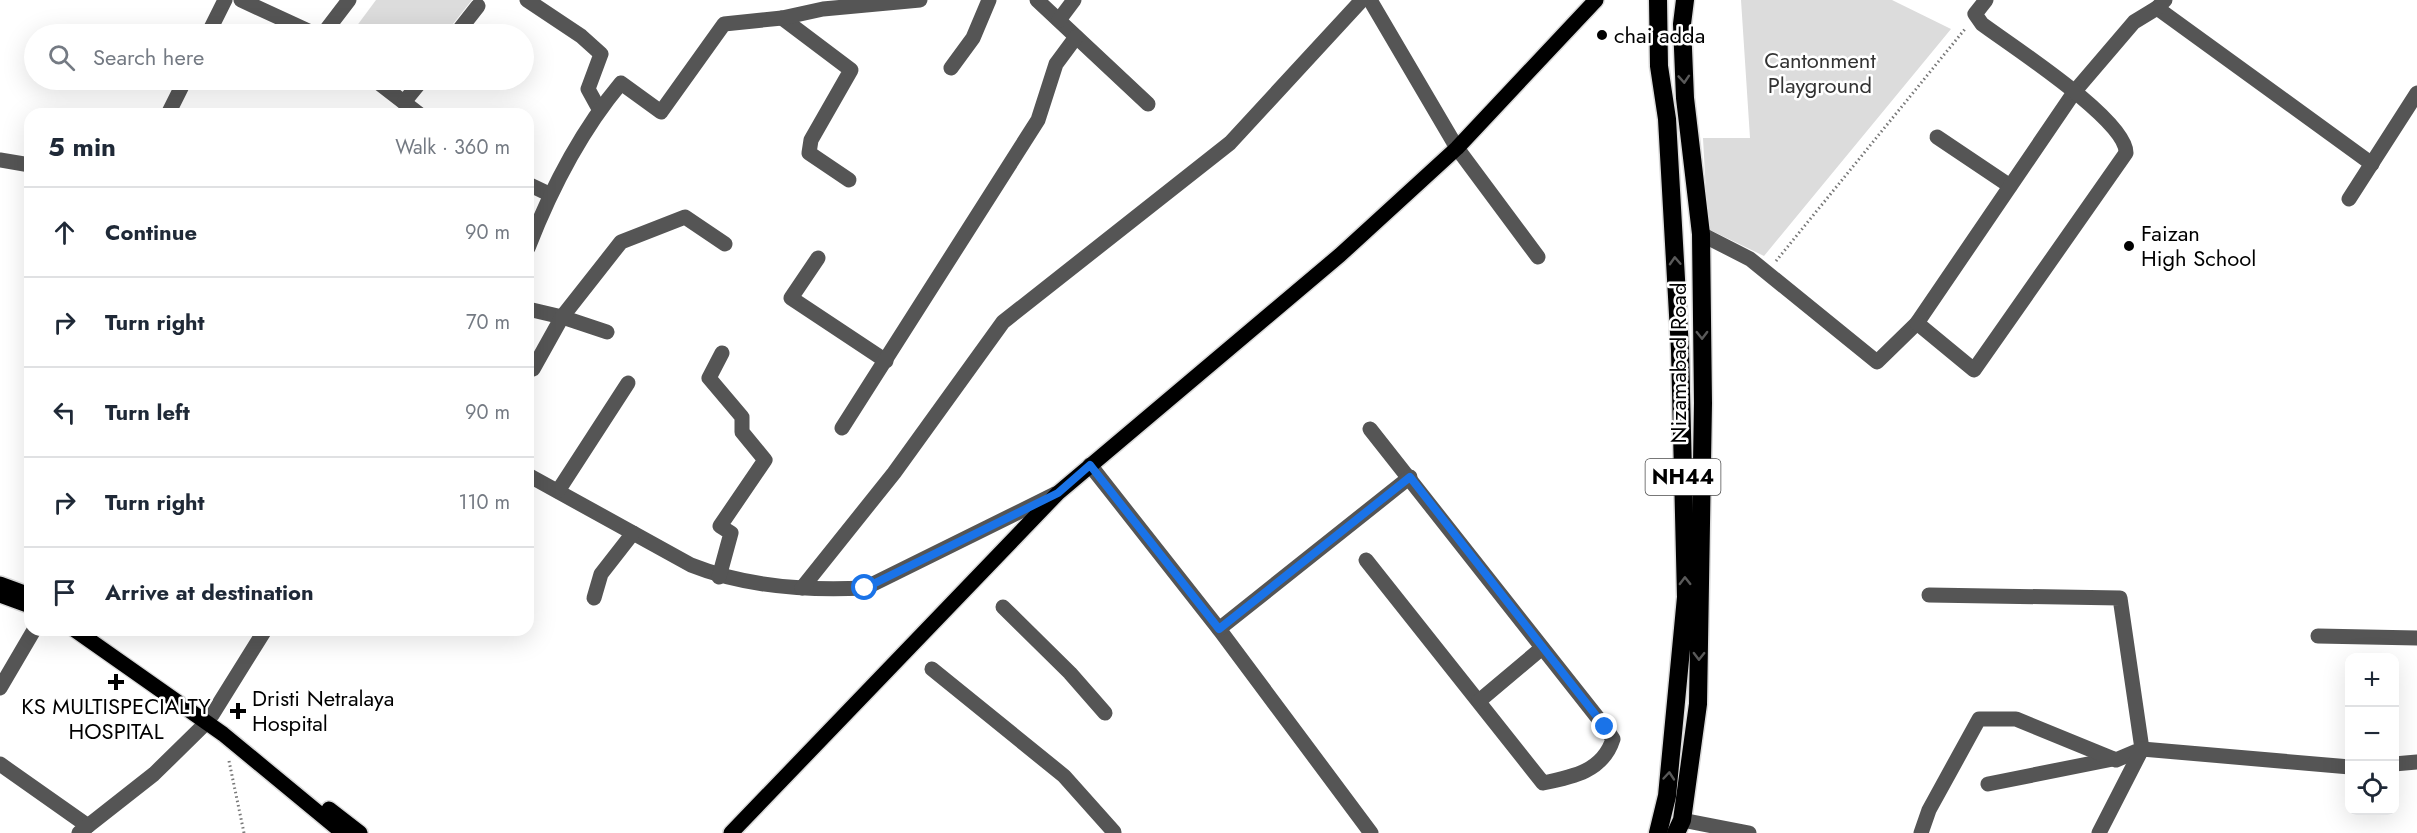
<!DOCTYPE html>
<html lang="en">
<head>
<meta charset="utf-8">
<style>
	:root { --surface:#fff; --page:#f6f6f7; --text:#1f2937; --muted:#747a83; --line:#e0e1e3 }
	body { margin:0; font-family:Jost,sans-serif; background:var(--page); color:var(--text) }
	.controls { position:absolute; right:18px; bottom:18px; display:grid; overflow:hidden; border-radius:12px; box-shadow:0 6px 24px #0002 }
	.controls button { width:54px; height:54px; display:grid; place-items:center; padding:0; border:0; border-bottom:2px solid var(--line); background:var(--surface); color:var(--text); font:30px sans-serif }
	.stop { position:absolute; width:18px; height:18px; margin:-14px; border:4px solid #1a73e8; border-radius:50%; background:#fff }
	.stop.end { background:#1a73e8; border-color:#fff; box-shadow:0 2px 6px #0008 }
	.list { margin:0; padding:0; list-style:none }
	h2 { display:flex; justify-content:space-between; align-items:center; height:78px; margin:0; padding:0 24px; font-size:26px }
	h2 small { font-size:20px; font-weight:400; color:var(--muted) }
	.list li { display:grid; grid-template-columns:39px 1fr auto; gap:18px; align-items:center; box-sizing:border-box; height:90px; padding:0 24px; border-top:2px solid var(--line) }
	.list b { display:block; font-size:22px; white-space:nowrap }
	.list em { font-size:20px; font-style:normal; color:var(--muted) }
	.icon { flex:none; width:33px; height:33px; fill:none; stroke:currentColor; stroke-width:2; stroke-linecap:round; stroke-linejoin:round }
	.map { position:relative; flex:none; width:2417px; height:833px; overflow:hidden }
	.search { position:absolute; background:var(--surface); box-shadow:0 6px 24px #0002; left:24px; top:24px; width:510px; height:66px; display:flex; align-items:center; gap:15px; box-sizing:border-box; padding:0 21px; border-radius:33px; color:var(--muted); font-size:22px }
	.panel { position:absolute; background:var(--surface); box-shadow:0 6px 24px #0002; left:24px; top:108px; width:510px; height:528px; border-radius:18px }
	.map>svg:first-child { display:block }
	.green { fill:#dcdcdc }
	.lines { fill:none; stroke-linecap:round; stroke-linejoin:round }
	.major-casing { stroke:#dbdbdb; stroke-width:18 }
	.highway-casing { stroke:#dbdbdb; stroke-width:21 }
	.path { stroke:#777; stroke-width:3; stroke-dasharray:1.5 3; stroke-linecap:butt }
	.minor { stroke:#555; stroke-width:15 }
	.major { stroke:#000; stroke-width:15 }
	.highway { stroke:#000; stroke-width:18 }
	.oneway { stroke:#595959 }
	.route { stroke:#1a73e8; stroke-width:8 }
	.poi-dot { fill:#000; stroke:#fff; stroke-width:2 }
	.labels { text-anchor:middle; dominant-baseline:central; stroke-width:5; stroke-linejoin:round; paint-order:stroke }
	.shield { fill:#fff; stroke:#4c4c4c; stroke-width:1.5 }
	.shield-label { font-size:21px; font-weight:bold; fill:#000 }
	.poi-label { font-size:22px; fill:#000; stroke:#fff; text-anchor:start }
	.park-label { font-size:22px; fill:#333; stroke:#fff }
	.street-label { font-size:22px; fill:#000; stroke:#fff }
</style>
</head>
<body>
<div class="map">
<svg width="2417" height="833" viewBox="0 0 2417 833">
	<rect width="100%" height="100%" fill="#fff"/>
	<!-- green -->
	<g class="green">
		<polygon points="376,0 472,0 445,34 357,34 353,31"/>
		<polygon points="1741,0 1892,0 1951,29 1764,256 1708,229 1703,138 1750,138"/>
	</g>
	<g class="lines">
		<!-- major casing -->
		<g class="major-casing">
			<g id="major">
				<polyline points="0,584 30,595"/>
				<polyline points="0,595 30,606"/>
				<polyline points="75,630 223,734 343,833"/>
				<polyline points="329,809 360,833"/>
				<polyline points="731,833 1058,493 1340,255 1457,148 1596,0"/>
			</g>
		</g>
		<!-- highway casing -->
		<g class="highway-casing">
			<g id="highway">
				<polyline points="1658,0 1659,66 1667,119 1680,350 1686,597 1667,796 1658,833"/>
				<polyline points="1676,833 1682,820 1698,704 1703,403 1701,234 1685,98 1682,24 1685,0"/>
			</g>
		</g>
		<!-- path -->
		<g class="path">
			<polyline points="1776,261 1965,29"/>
			<polyline points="229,761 244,833"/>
		</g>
		<!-- minor -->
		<g class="minor">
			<polyline points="241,0 315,34"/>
			<polyline points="527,0 581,36 601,54 588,89 599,109"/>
			<polyline points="1037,0 1148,104"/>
			<polyline points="1370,0 1457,148 1538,257"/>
			<polyline points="2157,8 2372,164"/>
			<polyline points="782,18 851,70 811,140 809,153 849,180"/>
			<polyline points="1059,20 1074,0"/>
			<polyline points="208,34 225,0"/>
			<polyline points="323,34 349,0"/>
			<polyline points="456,34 478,6"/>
			<polyline points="951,68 973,38 989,0"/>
			<polyline points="375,80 419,114"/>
			<polyline points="404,102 422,80"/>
			<polyline points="168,114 185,80"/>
			<polyline points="1937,137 2010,186"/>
			<polyline points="0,160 30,165"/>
			<polyline points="528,184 549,194"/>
			<polyline points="2349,199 2417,93"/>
			<polyline points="1701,234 1750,259 1877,362 1917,323 2075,91 2134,22 2157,8 2165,0"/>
			<path d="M 528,248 C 551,189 580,132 621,83 L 661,112 L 724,24 L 782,18 L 823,9 L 920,0"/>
			<polyline points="818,258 791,298 886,361"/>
			<polyline points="528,309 562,317 607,332"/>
			<path d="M 1917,323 L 1974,370 L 2126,153 C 2127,120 2010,45 1982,24 L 1975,14 L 1986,0"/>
			<polyline points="533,369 562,317 621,242 685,217 725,244"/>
			<polyline points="842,428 1038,120 1056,64 1076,37"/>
			<polyline points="1090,465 1219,629 1371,833"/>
			<path d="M 528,475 L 691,565 C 746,587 806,591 865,588 L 1055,494"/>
			<polyline points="558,491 628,383"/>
			<path d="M 1366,560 L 1543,783 C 1573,777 1603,771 1613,739 L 1605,727 L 1370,429"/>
			<polyline points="719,577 731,533 720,526 765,460 742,432 742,417 709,378 722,353"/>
			<polyline points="802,588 894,473 1003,322 1230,143 1362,0"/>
			<polyline points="594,598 601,574 633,533"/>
			<polyline points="1003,607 1070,673 1105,713"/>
			<polyline points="1219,629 1410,477"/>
			<polyline points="2318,636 2417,638"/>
			<polyline points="932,669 1064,776 1114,832"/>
			<polyline points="0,688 34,630"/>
			<polyline points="1479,701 1542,648"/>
			<polyline points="212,715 265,630"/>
			<polyline points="0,764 88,826"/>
			<polyline points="2394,764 2417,762"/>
			<polyline points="1988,784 2113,759"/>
			<polyline points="1682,820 1749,833"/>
			<polyline points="79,833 154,774 207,722"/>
			<polyline points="1921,833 1929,810 1979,719 2016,719 2116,760 2142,749 2120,598 1929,595"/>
			<polyline points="2099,833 2142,749 2350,767"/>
		</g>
		<!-- major -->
		<use href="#major" class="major"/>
		<!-- highway -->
		<use href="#highway" class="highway"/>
	</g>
	<!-- one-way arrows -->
	<defs><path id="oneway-chevron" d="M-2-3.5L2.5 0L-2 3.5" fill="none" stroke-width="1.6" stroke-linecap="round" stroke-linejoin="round" transform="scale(1.5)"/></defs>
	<g class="oneway">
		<use href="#oneway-chevron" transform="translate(1684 79) rotate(86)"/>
		<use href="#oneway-chevron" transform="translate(1675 261) rotate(-93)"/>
		<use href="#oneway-chevron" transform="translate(1702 335) rotate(89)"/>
		<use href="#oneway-chevron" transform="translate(1685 581) rotate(-91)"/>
		<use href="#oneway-chevron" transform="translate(1699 656) rotate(91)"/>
		<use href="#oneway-chevron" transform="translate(1669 776) rotate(-85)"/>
	</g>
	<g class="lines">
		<!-- route -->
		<polyline class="route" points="865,588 1058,493 1090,465 1219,629 1410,477 1605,727"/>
	</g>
	<!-- markers -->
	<g class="poi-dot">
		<circle cx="1602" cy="35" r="6"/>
		<circle cx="2129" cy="246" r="6"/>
		<path d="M113 673h6v6h6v6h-6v6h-6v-6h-6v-6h6z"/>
		<path d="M235 702h6v6h6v6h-6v6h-6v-6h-6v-6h6z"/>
	</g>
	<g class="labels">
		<!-- shield labels -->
		<rect class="shield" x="1645.5" y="459" width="75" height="36" rx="4.5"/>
		<g class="shield-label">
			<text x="1683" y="477">NH44</text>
		</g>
		<!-- poi labels -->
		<g class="poi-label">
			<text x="1614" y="35">chai adda</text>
			<text x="2141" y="233">Faizan<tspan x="2141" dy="25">High School</tspan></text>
			<text x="252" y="698">Dristi Netralaya<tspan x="252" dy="25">Hospital</tspan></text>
			<text x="116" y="706" text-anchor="middle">KS MULTISPECIALTY<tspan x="116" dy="25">HOSPITAL</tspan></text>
		</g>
		<!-- park labels -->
		<g class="park-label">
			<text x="1820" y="60">Cantonment<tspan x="1820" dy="25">Playground</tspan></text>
		</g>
		<!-- street labels -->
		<g class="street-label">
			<text transform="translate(1678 363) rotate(-90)">Nizamabad Road</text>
		</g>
	</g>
</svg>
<div class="controls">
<button>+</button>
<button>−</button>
<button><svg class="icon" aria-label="locate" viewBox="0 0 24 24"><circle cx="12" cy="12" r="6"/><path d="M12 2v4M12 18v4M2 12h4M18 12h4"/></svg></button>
</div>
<div class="stop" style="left:865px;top:588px"></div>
<div class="stop end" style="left:1605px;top:727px"></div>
<div class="search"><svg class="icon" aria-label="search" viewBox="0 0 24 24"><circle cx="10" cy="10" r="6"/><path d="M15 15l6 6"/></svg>Search here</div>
<section class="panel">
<h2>5 min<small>Walk · 360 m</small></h2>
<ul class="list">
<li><svg class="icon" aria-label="ahead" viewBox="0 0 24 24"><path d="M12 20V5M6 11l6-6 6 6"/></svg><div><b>Continue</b></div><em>90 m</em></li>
<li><svg class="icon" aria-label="right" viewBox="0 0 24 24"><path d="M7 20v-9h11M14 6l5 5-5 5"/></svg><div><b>Turn right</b></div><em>70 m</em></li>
<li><svg class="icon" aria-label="left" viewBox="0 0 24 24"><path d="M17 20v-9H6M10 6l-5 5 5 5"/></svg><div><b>Turn left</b></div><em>90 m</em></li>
<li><svg class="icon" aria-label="right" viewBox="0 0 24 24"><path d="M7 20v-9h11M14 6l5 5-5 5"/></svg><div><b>Turn right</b></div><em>110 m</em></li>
<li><svg class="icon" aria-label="arrive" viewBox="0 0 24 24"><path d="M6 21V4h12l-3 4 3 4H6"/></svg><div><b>Arrive at destination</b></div></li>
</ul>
</section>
</div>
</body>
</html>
